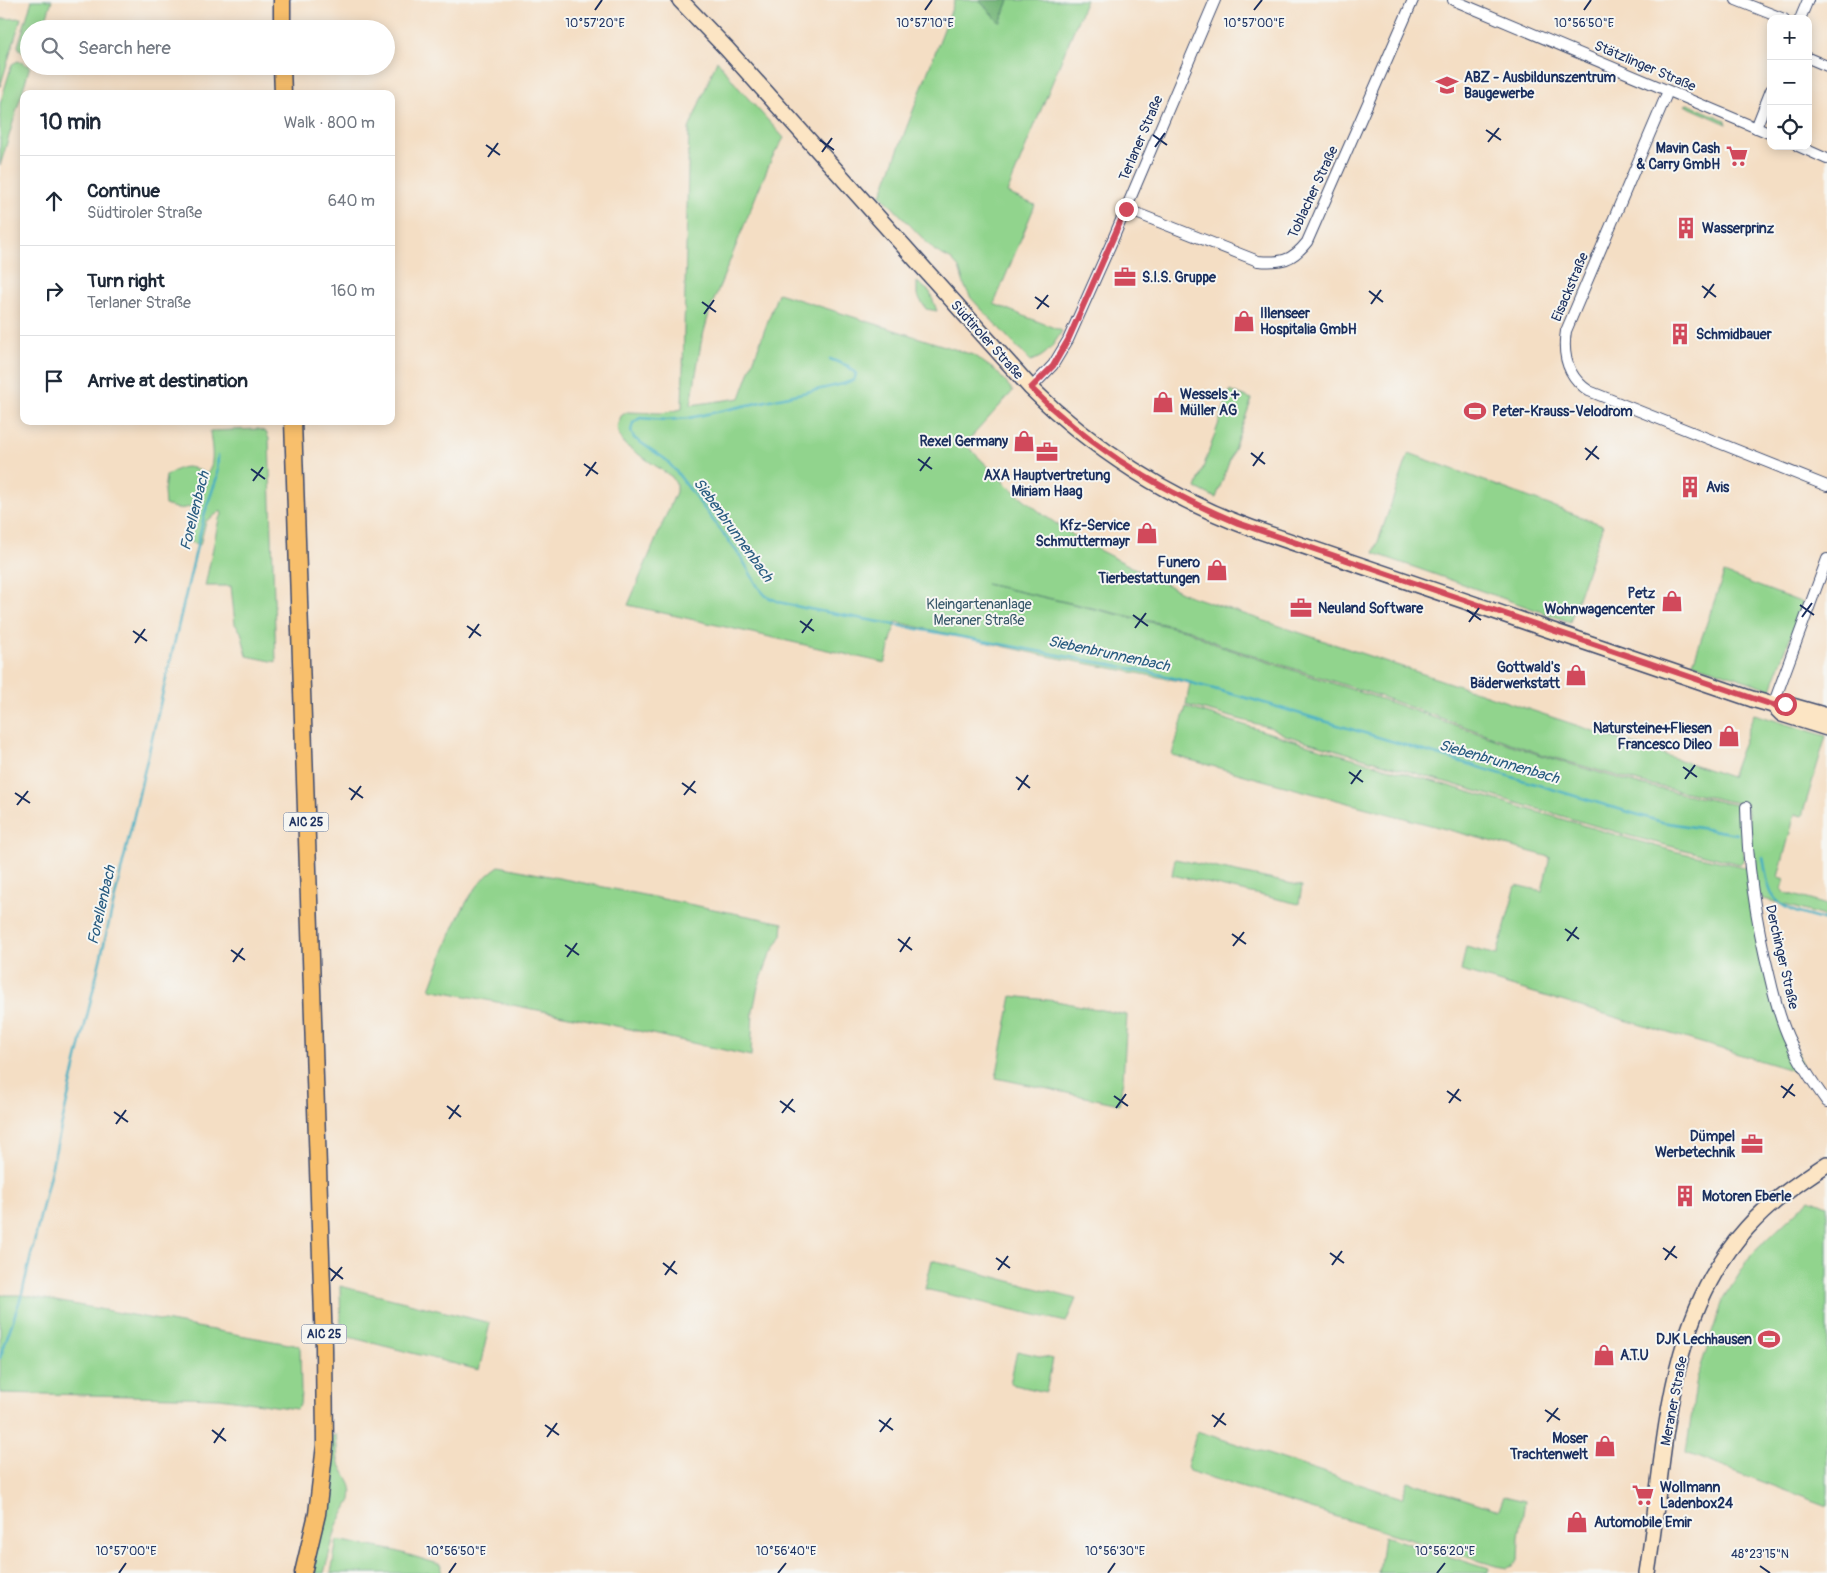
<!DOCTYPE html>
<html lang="en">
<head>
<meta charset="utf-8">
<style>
	:root { --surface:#fff; --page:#f6f6f7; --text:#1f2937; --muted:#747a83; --line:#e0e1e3 }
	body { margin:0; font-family:Pangolin,sans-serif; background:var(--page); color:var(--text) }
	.controls { position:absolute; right:15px; top:15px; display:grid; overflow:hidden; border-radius:10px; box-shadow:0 2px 12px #0003 }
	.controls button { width:45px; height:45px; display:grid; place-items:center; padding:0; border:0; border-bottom:1px solid var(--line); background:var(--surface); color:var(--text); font:25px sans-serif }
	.stop { position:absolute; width:15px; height:15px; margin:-11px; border:4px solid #d1495b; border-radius:50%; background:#fff }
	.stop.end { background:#d1495b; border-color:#fff; box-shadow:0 1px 5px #0008 }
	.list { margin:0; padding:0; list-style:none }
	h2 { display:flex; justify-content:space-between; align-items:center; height:65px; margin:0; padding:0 20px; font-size:21px }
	h2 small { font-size:16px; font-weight:400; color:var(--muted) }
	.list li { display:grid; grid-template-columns:32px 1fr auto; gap:15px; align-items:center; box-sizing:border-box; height:90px; padding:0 20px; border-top:1px solid var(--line) }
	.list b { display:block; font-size:19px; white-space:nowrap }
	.list p { margin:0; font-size:16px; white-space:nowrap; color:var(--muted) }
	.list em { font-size:16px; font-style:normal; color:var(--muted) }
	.icon { flex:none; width:28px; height:28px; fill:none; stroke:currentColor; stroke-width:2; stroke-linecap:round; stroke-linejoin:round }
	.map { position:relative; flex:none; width:1827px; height:1573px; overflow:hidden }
	.search { position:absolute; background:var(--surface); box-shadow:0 2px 12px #0003; left:20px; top:20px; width:375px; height:55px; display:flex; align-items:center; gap:12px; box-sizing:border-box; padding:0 18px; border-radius:28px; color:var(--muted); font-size:19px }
	.panel { position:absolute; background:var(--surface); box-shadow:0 2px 12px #0003; left:20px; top:90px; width:375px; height:335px; border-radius:10px }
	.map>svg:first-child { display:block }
	.green { fill:#91d48d; stroke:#568276 }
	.forest { fill:#74b678; stroke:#48726b }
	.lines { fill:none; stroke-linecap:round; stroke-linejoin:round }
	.stream { stroke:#43afc2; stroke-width:2.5 }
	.minor-casing { stroke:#3c496d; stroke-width:12 }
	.secondary-casing { stroke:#3c496d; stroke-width:18 }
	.primary-casing { stroke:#3c496d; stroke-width:19 }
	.minor { stroke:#fff; stroke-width:10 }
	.secondary { stroke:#fce5c4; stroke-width:15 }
	.primary { stroke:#f8bf6c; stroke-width:16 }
	.route { stroke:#d1495b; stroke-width:6 }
	.ticks { fill:none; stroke:#1b2f5e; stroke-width:2 }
	.labels { text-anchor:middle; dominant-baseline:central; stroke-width:4; stroke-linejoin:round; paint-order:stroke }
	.shield { fill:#f6f6f2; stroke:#5d6b8a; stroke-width:1 }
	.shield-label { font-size:12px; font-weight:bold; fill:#1b2f5e }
	.street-label { font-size:14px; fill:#1b2f5e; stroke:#f6f6f2 }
	.poi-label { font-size:14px; font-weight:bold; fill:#1b2f5e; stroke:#f6f6f2; text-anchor:start }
	.park-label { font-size:14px; fill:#38586a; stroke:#f6f6f2 }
	.water-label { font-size:15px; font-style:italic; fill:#295c81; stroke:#f6f6f2 }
	.ticks-label { font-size:12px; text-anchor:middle; fill:#1b2f5e; stroke:#f6f6f2; stroke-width:4; stroke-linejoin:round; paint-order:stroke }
</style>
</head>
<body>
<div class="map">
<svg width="1827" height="1573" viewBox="0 0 1827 1573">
	<rect width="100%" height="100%" fill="#f6f6f2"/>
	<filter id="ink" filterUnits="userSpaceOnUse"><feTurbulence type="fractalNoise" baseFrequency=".02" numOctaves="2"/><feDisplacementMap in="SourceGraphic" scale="10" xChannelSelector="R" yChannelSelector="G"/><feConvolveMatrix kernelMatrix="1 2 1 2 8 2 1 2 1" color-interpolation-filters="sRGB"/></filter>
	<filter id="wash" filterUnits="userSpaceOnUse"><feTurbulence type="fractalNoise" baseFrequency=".0096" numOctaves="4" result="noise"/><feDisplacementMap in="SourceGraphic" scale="20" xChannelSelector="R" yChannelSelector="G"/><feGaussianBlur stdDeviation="1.12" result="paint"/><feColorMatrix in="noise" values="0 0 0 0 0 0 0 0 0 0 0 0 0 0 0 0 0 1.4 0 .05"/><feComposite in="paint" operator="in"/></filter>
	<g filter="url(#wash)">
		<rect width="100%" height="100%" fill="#f4dec4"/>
		<!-- green -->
		<g class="green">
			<path d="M 32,0 L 52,0 L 43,29 L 29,29 L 29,53 C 23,53 20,51 18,46 Z"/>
			<path d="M 955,0 L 979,0 L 1000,23 L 1009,0 L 1086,0 L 1007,193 L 1035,205 L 994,304 L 1062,331 C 1053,345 1047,357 1030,361 L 971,298 L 965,287 L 959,268 L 952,260 L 935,251 L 881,195 Z"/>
			<polygon points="21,18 0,87 0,19"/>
			<polygon points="717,60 737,86 784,138 772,158 758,191 710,310 701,343 691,405 740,398 778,293 973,355 996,371 1013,391 965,444 1009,487 1045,516 1085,543 1187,595 1731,777 1754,714 1826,736 1802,816 1795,814 1778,877 1785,879 1782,889 1786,893 1827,905 1827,917 1757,897 1747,805 1642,783 1541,754 1379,696 1220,645 1190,630 986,584 1189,631 1219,646 1378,698 1540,755 1641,785 1746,807 1743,861 1740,864 1630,836 1285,735 1272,728 1186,705 1190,683 1042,655 896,622 885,663 628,605 676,492 676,484 672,477 625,445 619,435 617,427 621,416 627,412 662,413 682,409 689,129"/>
			<polygon points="18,61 30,66 0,166 0,104 12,64"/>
			<polygon points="1688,104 1725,120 1727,124 1684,105"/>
			<polygon points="917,282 930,292 937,311 926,309 917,295"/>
			<polygon points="1230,391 1252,399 1216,498 1196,488"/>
			<path d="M 258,429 L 266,432 L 269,439 L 276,662 L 247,656 L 241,632 L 235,624 L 231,586 L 205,586 L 219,519 L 222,515 L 221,511 L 206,521 L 200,545 L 187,541 L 191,507 L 179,509 L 165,505 L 164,491 L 166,476 C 184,464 188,465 207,474 C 216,462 211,445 210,431 Z"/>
			<polygon points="1409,453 1603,525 1570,622 1374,553"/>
			<polygon points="1724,573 1803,603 1771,689 1693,663"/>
			<polygon points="1186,707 1302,743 1630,839 1674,851 1749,868 1764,956 1805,1074 1461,971 1466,947 1497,955 1516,885 1542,891 1550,857 1281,785 1172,755"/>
			<polygon points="1175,859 1302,886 1299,904 1172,875"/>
			<path d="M 499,866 L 783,923 L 782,935 L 770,955 L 758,987 L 753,1011 L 751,1056 L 589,1020 L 430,989 C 446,948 461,891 499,866 Z"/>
			<polygon points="1012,996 1056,1001 1127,1015 1123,1080 1119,1104 996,1078"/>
			<polygon points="1810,1199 1827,1206 1827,1506 1686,1453 1697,1378 1723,1300 1752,1254"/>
			<polygon points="932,1260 1076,1299 1066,1322 925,1289"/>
			<polygon points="340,1286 490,1323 479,1370 341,1335"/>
			<polygon points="0,1295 23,1295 300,1346 301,1392 300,1405 296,1409 220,1398 0,1393"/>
			<polygon points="1017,1351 1053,1359 1046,1392 1010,1384"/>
			<polygon points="1197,1431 1402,1498 1408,1481 1499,1510 1504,1496 1525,1501 1519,1537 1518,1560 1513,1566 1507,1568 1496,1566 1189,1471 1187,1467"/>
			<polygon points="336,1435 338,1461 350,1483 352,1492 351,1500 337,1525 324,1573 310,1573 331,1436"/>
			<polygon points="1384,1536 1489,1569 1488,1573 1379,1573"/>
			<polygon points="337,1540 396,1551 442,1565 441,1573 331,1573"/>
		</g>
		<!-- forest -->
		<polygon class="forest" points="978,0 1009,0 1000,23 979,0"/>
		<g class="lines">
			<!-- stream -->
			<g class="stream">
				<polyline points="830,359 848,366 856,374 854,380 843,384 689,418 667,420 640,418 633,423 631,431 634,438 665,459 675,470 741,557 758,587 766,596 779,602 804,608 1151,672 1254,700 1662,822 1737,834"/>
				<path d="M 1763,857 C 1765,867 1766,877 1769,887 C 1775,911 1807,915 1827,921"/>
				<polyline points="0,1358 22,1294 205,512 217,477 218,456"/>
			</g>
		</g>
	</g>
	<g filter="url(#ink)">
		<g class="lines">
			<!-- minor casing -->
			<g class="minor-casing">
				<g id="minor">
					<polyline points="1453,0 1771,134"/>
					<polyline points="1736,0 1784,19"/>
					<polyline points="1800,19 1808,0"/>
					<polyline points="1808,58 1827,66"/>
					<path d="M 1668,91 L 1566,331 C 1562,356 1568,377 1589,391 L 1827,486"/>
					<polyline points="1756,128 1771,90"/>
					<polyline points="1798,146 1827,159"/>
					<path d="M 1126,209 L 1258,261 C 1281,263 1292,261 1307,242 L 1413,0"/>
					<polyline points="1031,388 1053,365 1068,340 1110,246 1215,0"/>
					<polyline points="1773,705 1827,559"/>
					<path d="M 1746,807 C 1747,864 1756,922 1770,978 C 1775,1000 1781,1023 1791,1043 C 1800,1064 1814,1084 1827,1102"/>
				</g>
			</g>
			<!-- secondary casing -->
			<g class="secondary-casing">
				<g id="secondary">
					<path d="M 680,0 L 727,49 L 1031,388 C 1092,449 1169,498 1251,528 L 1752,699 L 1773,705 L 1785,704 L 1827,716"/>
					<polyline points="1773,705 1782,714 1827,728"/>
					<path d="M 1647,1573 C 1666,1457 1663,1320 1747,1228 C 1770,1202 1798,1183 1827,1164"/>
				</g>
			</g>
			<!-- primary casing -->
			<g class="primary-casing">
				<g id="primary">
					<polyline points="282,0 282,29"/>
					<polyline points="282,66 283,94"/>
					<polyline points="293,421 324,1347 325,1445 317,1514 303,1573"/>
				</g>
			</g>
			<!-- minor -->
			<use href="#minor" class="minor"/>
			<!-- secondary -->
			<use href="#secondary" class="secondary"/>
			<!-- primary -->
			<use href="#primary" class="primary"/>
		</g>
	</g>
	<g class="lines" filter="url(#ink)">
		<!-- route -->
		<path class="route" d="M 1126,209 L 1068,340 L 1053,366 L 1031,388 C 1089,447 1161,491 1238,523 L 1752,698 L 1773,705 L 1785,704"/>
	</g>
	<!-- ticks -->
	<path class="ticks" d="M 595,10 L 602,0M 925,10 L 932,0M 1254,10 L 1262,0M 1584,10 L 1591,0M 1486,130 L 1501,140M 1153,135 L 1167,145M 820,140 L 834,150M 1488,142 L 1499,128M 486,145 L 500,155M 1155,147 L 1165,133M 822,152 L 832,138M 488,157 L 498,143M 1702,286 L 1716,297M 1369,291 L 1383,302M 1035,297 L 1049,307M 1704,298 L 1714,284M 702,302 L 716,312M 1371,304 L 1381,290M 1037,309 L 1048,295M 704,314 L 714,300M 1585,448 L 1599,459M 1251,453 L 1265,464M 918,459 L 932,469M 1586,460 L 1597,446M 584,464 L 598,474M 1253,466 L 1263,452M 251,469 L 265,479M 920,471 L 930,457M 586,476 L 596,462M 253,481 L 263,467M 1800,605 L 1814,615M 1467,610 L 1481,620M 1133,615 L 1148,626M 1802,617 L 1812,603M 800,621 L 814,631M 1469,622 L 1479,608M 467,626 L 481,636M 1135,628 L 1146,613M 133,631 L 147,641M 802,633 L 812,619M 469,638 L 479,624M 135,643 L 145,629M 1683,767 L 1697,777M 1349,772 L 1363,782M 1016,777 L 1030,788M 1685,779 L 1695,765M 682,783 L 696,793M 1351,784 L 1361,770M 349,788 L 363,798M 1018,790 L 1028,775M 15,793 L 30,803M 684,795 L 695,781M 351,800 L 361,786M 17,805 L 28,791M 1565,929 L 1579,939M 1232,934 L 1246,944M 898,939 L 912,950M 1567,941 L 1577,927M 565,945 L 579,955M 1233,946 L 1244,932M 231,950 L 245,960M 900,952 L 910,937M 567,957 L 577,943M 233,962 L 243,948M 1781,1086 L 1795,1096M 1447,1091 L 1461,1101M 1114,1096 L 1128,1106M 1783,1098 L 1793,1084M 780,1101 L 795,1112M 1449,1103 L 1459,1089M 447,1106 L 461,1117M 1116,1108 L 1126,1094M 114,1112 L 128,1122M 782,1113 L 793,1099M 449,1119 L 459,1105M 116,1124 L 126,1110M 1663,1248 L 1677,1258M 1330,1253 L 1344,1263M 996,1258 L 1010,1268M 1665,1260 L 1675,1246M 663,1263 L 677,1274M 1332,1265 L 1342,1251M 329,1268 L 343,1279M 998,1270 L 1008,1256M 665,1275 L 675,1261M 331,1281 L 342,1267M 1545,1410 L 1560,1420M 1212,1415 L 1226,1425M 879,1420 L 893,1430M 1547,1422 L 1558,1408M 545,1425 L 559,1435M 1214,1427 L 1224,1413M 212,1430 L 226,1441M 880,1432 L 891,1418M 547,1437 L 557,1423M 214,1443 L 224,1428M 1760,1566 L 1770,1573M 119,1573 L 126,1563M 449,1573 L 456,1563M 778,1573 L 786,1563M 1108,1573 L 1115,1563M 1437,1573 L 1445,1563"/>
	<!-- icons -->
	<defs>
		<g id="school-bare" transform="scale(1.725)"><path d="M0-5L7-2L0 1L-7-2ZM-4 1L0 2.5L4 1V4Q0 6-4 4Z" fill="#d1495b" stroke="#f6f6f2" stroke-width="2.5" paint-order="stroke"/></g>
		<g id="supermarket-bare" transform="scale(1.725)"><path d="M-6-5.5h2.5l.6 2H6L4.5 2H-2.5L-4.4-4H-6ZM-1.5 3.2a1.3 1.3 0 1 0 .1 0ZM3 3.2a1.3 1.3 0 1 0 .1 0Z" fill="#d1495b" stroke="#f6f6f2" stroke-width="2.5" paint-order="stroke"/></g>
		<g id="building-bare" transform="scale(1.725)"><path d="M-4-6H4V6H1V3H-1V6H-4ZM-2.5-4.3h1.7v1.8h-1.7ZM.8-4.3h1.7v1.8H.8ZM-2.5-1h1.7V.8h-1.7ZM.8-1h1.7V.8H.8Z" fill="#d1495b" stroke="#f6f6f2" stroke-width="2.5" paint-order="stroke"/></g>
		<g id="office-bare" transform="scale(1.725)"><path d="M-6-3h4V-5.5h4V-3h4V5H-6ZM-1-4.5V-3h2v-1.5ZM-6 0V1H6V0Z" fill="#d1495b" stroke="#f6f6f2" stroke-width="2.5" paint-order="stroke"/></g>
		<g id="shop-bare" transform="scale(1.725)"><path d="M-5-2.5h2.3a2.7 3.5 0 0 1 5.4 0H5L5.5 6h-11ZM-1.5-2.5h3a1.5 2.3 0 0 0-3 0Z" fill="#d1495b" stroke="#f6f6f2" stroke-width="2.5" paint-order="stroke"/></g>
		<g id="stadium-bare" transform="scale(1.725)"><path d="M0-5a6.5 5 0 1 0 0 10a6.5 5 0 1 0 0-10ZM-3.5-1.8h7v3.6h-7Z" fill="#d1495b" stroke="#f6f6f2" stroke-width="2.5" paint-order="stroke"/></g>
	</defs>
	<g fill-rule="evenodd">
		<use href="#school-bare" x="1447" y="85"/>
		<use href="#supermarket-bare" x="1737" y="156"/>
		<use href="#building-bare" x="1686" y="228"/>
		<use href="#office-bare" x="1125" y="277"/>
		<use href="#shop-bare" x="1244" y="321"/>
		<use href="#building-bare" x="1680" y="334"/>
		<use href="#shop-bare" x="1163" y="402"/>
		<use href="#stadium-bare" x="1475" y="411"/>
		<use href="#shop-bare" x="1024" y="441"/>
		<use href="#office-bare" x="1047" y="452"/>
		<use href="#building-bare" x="1690" y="487"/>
		<use href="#shop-bare" x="1147" y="533"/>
		<use href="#shop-bare" x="1217" y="570"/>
		<use href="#shop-bare" x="1672" y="601"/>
		<use href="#office-bare" x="1301" y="608"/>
		<use href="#shop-bare" x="1576" y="675"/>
		<use href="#shop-bare" x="1729" y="736"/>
		<use href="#office-bare" x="1752" y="1144"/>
		<use href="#building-bare" x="1685" y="1196"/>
		<use href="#stadium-bare" x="1769" y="1339"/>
		<use href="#shop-bare" x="1604" y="1355"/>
		<use href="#shop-bare" x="1605" y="1446"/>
		<use href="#supermarket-bare" x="1643" y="1495"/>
		<use href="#shop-bare" x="1577" y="1522"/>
	</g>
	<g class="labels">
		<!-- shield labels -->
		<g class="shield">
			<rect x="283.5" y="812.5" width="45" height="19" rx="4"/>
			<rect x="301.5" y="1324.5" width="45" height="19" rx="4"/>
		</g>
		<g class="shield-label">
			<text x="306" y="822">AIC 25</text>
			<text x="324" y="1334">AIC 25</text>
		</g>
		<!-- street labels -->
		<g class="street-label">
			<text transform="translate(1645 66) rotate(23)">Stätzlinger Straße</text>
			<text transform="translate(1141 138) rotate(-67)">Terlaner Straße</text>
			<text transform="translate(1313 192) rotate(-65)">Toblacher Straße</text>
			<text transform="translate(1570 287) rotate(-67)">Eisackstraße</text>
			<text transform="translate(987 340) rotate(48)">Südtiroler Straße</text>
			<text transform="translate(1782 957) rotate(77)">Derchinger Straße</text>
			<text transform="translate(1674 1401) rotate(-79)">Meraner Straße</text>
		</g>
		<!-- poi labels -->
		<g class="poi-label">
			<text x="1464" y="77">ABZ - Ausbildunszentrum<tspan x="1464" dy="16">Baugewerbe</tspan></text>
			<text x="1720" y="148" text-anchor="end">Mavin Cash<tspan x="1720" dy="16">&amp; Carry GmbH</tspan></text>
			<text x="1702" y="228">Wasserprinz</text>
			<text x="1142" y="277">S.I.S. Gruppe</text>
			<text x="1260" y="313">Illenseer<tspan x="1260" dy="16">Hospitalia GmbH</tspan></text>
			<text x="1696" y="334">Schmidbauer</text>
			<text x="1180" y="394">Wessels +<tspan x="1180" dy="16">Müller AG</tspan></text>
			<text x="1492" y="411">Peter-Krauss-Velodrom</text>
			<text x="1008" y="441" text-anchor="end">Rexel Germany</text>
			<text x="1047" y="475" text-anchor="middle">AXA Hauptvertretung<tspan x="1047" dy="16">Miriam Haag</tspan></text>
			<text x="1706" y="487">Avis</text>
			<text x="1130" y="525" text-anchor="end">Kfz-Service<tspan x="1130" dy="16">Schmuttermayr</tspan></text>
			<text x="1200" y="562" text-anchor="end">Funero<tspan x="1200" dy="16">Tierbestattungen</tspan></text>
			<text x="1655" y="593" text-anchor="end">Petz<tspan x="1655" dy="16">Wohnwagencenter</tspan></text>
			<text x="1318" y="608">Neuland Software</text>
			<text x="1560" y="667" text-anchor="end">Gottwald's<tspan x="1560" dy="16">Bäderwerkstatt</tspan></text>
			<text x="1712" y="728" text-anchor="end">Natursteine+Fliesen<tspan x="1712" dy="16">Francesco Dileo</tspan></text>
			<text x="1735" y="1136" text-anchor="end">Dümpel<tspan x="1735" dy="16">Werbetechnik</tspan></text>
			<text x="1702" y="1196">Motoren Eberle</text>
			<text x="1752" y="1339" text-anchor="end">DJK Lechhausen</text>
			<text x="1620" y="1355">A.T.U</text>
			<text x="1588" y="1438" text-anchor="end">Moser<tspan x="1588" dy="16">Trachtenwelt</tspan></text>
			<text x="1660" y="1487">Wollmann<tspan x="1660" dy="16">Ladenbox24</tspan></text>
			<text x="1594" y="1522">Automobile Emir</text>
		</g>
		<!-- park labels -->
		<g class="park-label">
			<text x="979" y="604">Kleingartenanlage<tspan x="979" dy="16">Meraner Straße</tspan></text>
		</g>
		<!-- water labels -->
		<g class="water-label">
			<text transform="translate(195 511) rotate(-76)">Forellenbach</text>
			<text transform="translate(733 530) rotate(54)">Siebenbrunnenbach</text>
			<text transform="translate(1109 654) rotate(12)">Siebenbrunnenbach</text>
			<text transform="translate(1499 762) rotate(16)">Siebenbrunnenbach</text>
			<text transform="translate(102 905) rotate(-77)">Forellenbach</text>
		</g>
	</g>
	<g class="ticks-label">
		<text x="595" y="27">10°57'20"E</text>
		<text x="925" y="27">10°57'10"E</text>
		<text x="1254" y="27">10°57'00"E</text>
		<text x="1584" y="27">10°56'50"E</text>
		<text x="126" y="1555">10°57'00"E</text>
		<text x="456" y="1555">10°56'50"E</text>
		<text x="786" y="1555">10°56'40"E</text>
		<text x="1115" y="1555">10°56'30"E</text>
		<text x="1445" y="1555">10°56'20"E</text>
		<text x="1760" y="1558">48°23'15"N</text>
	</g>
</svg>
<div class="controls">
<button>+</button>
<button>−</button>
<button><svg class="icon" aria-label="locate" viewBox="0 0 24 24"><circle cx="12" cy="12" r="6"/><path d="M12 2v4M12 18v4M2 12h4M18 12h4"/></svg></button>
</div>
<div class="stop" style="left:1785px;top:704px"></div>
<div class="stop end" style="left:1126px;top:209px"></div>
<div class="search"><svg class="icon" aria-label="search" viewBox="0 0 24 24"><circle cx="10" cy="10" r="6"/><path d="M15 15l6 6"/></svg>Search here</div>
<section class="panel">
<h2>10 min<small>Walk · 800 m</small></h2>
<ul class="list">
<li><svg class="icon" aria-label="ahead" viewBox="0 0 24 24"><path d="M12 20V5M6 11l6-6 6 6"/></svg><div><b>Continue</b><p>Südtiroler Straße</p></div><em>640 m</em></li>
<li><svg class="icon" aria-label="right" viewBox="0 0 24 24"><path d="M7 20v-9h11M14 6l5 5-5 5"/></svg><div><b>Turn right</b><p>Terlaner Straße</p></div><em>160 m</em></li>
<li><svg class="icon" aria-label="arrive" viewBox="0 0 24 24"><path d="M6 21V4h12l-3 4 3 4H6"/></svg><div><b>Arrive at destination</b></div></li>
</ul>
</section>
</div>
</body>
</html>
